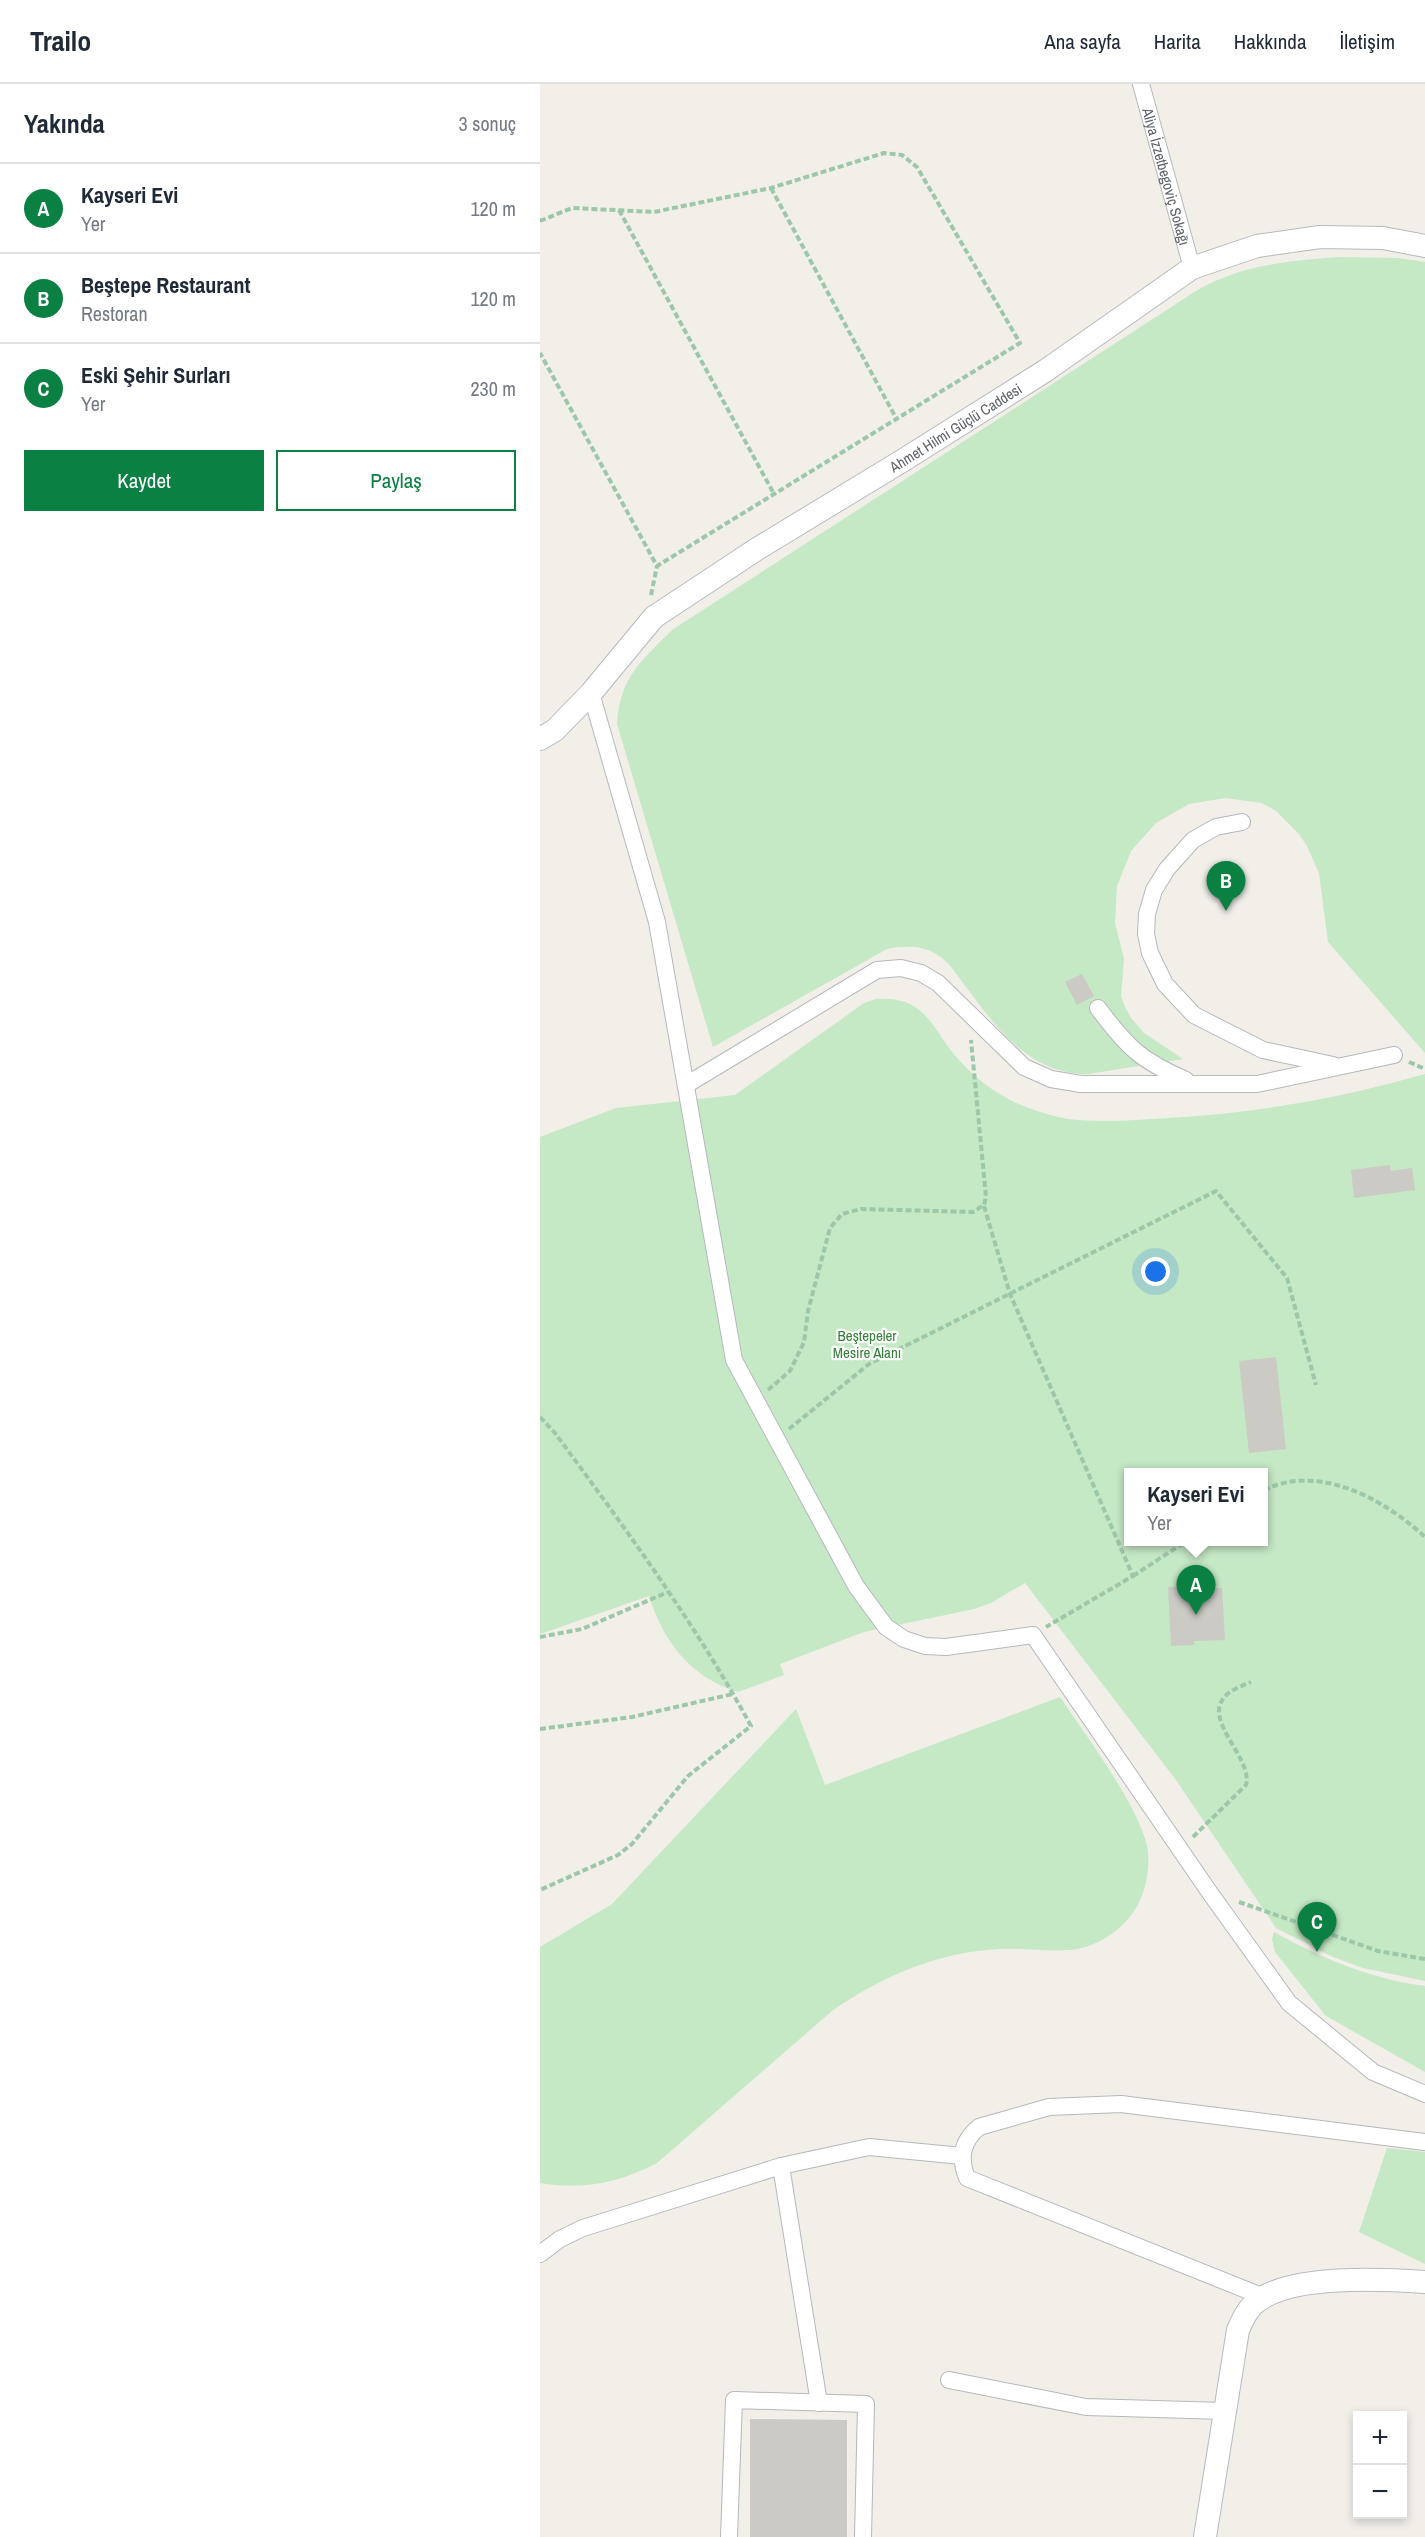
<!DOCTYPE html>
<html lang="tr">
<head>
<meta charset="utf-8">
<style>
	:root { --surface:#fff; --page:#f2f2f3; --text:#1f2937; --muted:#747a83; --line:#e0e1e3; --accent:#0b8043 }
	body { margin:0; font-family:"Archivo Narrow",sans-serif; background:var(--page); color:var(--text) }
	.controls { position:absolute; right:18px; bottom:18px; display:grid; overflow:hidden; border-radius:0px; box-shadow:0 3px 9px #0003 }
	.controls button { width:54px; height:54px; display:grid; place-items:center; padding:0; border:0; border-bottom:2px solid var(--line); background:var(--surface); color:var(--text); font:30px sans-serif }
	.you { position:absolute; left:616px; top:1188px; width:21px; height:21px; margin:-15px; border:4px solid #fff; border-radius:50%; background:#1a73e8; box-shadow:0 0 0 9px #1a73e833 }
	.badge { display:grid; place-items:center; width:39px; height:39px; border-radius:50%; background:var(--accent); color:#fff; font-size:20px; font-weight:700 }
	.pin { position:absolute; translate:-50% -50px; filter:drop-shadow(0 2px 3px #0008) }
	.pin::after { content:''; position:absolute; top:32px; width:21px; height:18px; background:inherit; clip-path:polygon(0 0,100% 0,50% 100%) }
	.popup { position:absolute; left:584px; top:1384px; width:144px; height:78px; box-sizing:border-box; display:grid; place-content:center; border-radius:0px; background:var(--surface); filter:drop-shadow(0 2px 4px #0005); font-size:20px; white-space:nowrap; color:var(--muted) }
	.popup b { font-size:22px; color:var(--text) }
	.popup::after { content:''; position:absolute; left:50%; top:100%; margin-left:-12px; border:12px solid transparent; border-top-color:var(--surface) }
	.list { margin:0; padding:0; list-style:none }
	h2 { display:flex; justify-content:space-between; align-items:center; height:78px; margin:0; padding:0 24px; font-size:26px }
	h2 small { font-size:20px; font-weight:400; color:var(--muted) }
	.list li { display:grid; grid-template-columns:39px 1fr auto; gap:18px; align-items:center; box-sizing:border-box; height:90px; padding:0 24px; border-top:2px solid var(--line) }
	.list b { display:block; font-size:22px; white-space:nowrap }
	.list p { margin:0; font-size:20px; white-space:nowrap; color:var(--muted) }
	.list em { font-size:20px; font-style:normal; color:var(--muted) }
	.actions { display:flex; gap:12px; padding:18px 24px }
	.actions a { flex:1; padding:14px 0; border:2px solid var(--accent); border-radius:0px; text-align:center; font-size:21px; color:var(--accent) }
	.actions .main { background:var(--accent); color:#fff }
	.map { position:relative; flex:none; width:885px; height:2453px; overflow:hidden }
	header { display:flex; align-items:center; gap:36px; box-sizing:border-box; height:84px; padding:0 30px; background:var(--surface); border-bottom:2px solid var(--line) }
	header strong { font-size:28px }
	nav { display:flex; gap:33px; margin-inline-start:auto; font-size:21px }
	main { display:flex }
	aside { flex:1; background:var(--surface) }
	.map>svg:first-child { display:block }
	.green { fill:#c5e8c5; fill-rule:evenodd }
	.building { fill:#cccac5 }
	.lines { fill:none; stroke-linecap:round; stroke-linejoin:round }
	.street-casing { stroke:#b5b8bc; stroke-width:18 }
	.secondary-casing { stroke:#b6babf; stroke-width:24 }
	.path { stroke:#9cc7a9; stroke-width:4; stroke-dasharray:6 3; stroke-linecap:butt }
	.street { stroke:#fff; stroke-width:16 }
	.secondary { stroke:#fff; stroke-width:22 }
	.labels { text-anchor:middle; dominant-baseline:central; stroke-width:4.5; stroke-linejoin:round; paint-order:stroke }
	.street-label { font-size:15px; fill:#5f6368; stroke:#fff }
	.park-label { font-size:15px; fill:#348238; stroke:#fff }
</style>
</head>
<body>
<header>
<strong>Trailo</strong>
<nav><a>Ana sayfa</a><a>Harita</a><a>Hakkında</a><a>İletişim</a></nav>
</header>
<main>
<aside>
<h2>Yakında<small>3 sonuç</small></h2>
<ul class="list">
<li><span class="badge">A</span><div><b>Kayseri Evi</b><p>Yer</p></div><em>120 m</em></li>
<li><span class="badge">B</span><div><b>Beştepe Restaurant</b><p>Restoran</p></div><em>120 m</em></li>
<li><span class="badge">C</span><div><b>Eski Şehir Surları</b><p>Yer</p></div><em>230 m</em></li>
</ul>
<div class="actions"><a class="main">Kaydet</a><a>Paylaş</a></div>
</aside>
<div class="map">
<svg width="885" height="2453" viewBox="0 0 885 2453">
	<rect width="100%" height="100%" fill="#f1efe8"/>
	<!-- green -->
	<g class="green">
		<path d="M 798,173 L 858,174 L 885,178 L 885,969 L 788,858 L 779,789 L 767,762 L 759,750 L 736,727 L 722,719 L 685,714 L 649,720 L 616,739 L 591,767 L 577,802 L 575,839 L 584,875 L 581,912 L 585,923 L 591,934 L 604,949 L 643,975 L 548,990 C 489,990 458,945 426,903 C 417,891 409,877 396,870 C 381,861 363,862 347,865 L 173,963 L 77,640 C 80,593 101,577 132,546 L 656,207 C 701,181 747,177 798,173 Z"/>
		<path d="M 336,915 C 387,912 390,943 418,975 C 433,992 452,1007 472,1017 C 490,1025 509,1032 529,1035 C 561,1039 596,1036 629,1034 C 716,1029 802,1014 885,990 L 885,1897 L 823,1884 L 793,1873 L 736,1844 L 636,1696 L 485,1499 L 451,1519 L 434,1525 L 324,1548 L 240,1580 L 244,1591 L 198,1608 C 151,1594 123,1557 109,1512 L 0,1550 L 0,1053 L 76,1024 L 195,1011 L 324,919 ZM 588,1388 L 724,1388 L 724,1458 L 588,1458 Z"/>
		<path d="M 520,1613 C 545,1650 598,1721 607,1762 C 611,1783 606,1806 596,1824 C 584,1843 565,1858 542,1864 C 516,1870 487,1863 460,1865 C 398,1868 342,1892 292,1927 L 117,2079 C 79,2099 43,2106 0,2099 L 0,1863 L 72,1820 L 256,1625 L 285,1701 Z"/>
		<path d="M 734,1848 C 781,1874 831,1895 885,1902 L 885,1988 L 786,1932 L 735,1868 L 732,1855 Z"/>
		<polygon points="847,2064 885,2068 885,2180 819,2148"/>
	</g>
	<!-- building -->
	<g class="building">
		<polygon points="542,890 554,912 537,921 525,898"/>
		<polygon points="850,1081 851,1087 872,1084 875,1106 814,1114 811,1086"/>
		<polygon points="736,1273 746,1365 709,1369 699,1277"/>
		<polygon points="653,1502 653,1505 682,1504 685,1556 654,1557 654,1561 631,1562 628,1503"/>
		<polygon points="210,2335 307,2336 307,2453 210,2453"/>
	</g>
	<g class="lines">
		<!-- street casing -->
		<g class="street-casing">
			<g id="street">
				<path id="s1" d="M 601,0 L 652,184"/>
				<polyline points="51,609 117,838 194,1276 316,1502 346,1543 364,1555 385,1562 406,1563 493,1551 670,1809 749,1919 833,1988 885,2010"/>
				<polyline points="702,738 676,743 653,756 627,785 614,806 607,830 606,850 610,869 625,900 654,931 723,966 793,981"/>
				<path d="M 558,924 C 587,963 601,977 646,996"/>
				<polyline points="146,1001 337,886 361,884 381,889 398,899 484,983 511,995 541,1000 717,1000 854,971"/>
				<polyline points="241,2082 279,2319"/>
				<polyline points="0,2170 20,2155 43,2144 241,2082 329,2063 422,2072"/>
				<path d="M 724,2213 L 427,2094 C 419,2074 422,2057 439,2043 L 509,2023 L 581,2020 L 885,2058"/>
				<polyline points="409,2296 546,2323 685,2327"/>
				<polyline points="189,2453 194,2316 326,2320 323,2453"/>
			</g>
		</g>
		<!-- secondary casing -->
		<g class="secondary-casing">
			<g id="secondary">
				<path id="s2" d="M 0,655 L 15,646 L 51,609 L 114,533 L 217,465 L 362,377 L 505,287 L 652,184 L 717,162 L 780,153 L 843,154 L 885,162"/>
				<path d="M 665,2453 L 698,2246 C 703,2235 708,2223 719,2216 C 754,2191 842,2195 885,2198"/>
			</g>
		</g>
		<!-- path -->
		<g class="path">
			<polyline points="231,104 356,334"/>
			<polyline points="79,126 234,410"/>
			<polyline points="0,137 32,124 114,128 231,104 344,69 362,71 377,83 480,259 117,482 0,269"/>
			<polyline points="111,511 117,482"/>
			<polyline points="869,978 885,985"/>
			<polyline points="444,1122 470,1210 593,1492 506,1543"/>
			<polyline points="228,1306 250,1287 264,1258 268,1227 290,1144 302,1130 321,1125 433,1128 444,1121 446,1113 431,956"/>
			<path d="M 0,1333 L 15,1349 C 85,1444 155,1539 211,1642 L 148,1692 L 92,1760 L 78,1771 L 0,1806"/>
			<polyline points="249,1345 329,1280 676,1107 747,1194 776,1301"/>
			<path d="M 724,1406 C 779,1379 844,1415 885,1453"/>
			<polyline points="593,1492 645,1458"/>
			<polyline points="0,1553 42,1545 128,1508"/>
			<polyline points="0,1645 92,1633 193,1610"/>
			<path d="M 653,1753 L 706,1701 C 713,1675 665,1638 683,1615 C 689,1606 702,1602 711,1598"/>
			<polyline points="699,1818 838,1867 885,1875"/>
		</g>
		<!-- street -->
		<use href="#street" class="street"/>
		<!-- secondary -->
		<use href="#secondary" class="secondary"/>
	</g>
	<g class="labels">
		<!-- street labels -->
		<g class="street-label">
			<text stroke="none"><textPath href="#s1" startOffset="96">Aliya İzzetbegoviç Sokağı</textPath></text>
			<text stroke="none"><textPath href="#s2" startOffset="524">Ahmet Hilmi Güçlü Caddesi</textPath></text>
		</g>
		<!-- park labels -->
		<g class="park-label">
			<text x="327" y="1251">Beştepeler<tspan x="327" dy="17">Mesire Alanı</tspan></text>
		</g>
	</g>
</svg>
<div class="controls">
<button>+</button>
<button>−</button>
</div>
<div class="you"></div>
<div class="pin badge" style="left:656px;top:1531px">A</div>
<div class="popup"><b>Kayseri Evi</b>Yer</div>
<div class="pin badge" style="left:686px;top:827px">B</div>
<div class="pin badge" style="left:777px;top:1868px">C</div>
</div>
</main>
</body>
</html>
